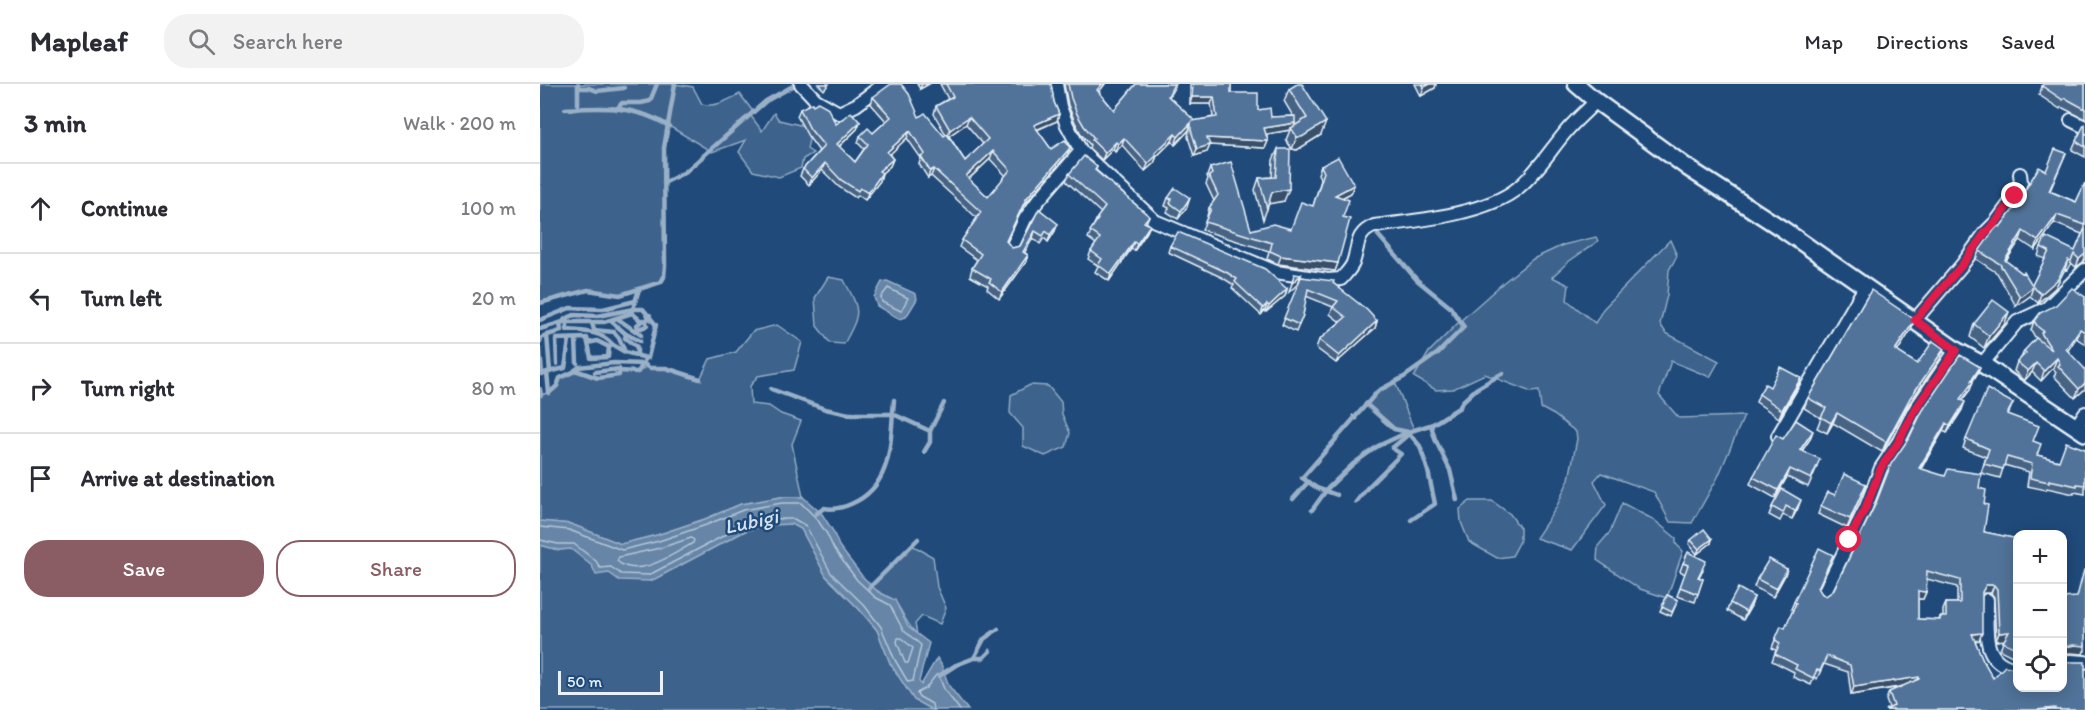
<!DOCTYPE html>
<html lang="en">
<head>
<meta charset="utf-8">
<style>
	:root { --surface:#fff; --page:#f2f2f3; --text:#2b2b33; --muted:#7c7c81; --line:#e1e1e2; --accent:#8a5d65 }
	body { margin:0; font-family:Itim,sans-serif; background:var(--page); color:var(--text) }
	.controls { position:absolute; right:18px; bottom:18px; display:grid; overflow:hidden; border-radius:12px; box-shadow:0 3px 15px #0003 }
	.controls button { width:54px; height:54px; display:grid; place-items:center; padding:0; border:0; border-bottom:2px solid var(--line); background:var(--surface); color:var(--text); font:30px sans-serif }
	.scale { position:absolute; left:18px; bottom:15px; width:105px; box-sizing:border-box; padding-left:6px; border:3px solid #e8f1f8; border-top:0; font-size:16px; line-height:21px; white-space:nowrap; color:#e8f1f8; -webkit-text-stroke:4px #1f4a7a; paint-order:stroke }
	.stop { position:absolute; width:18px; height:18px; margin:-14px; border:4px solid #e11d48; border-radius:50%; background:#fff }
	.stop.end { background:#e11d48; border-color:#fff; box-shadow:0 2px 6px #0008 }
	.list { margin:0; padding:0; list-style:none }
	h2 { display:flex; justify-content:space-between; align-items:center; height:78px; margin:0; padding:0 24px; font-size:26px }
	h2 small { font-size:20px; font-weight:400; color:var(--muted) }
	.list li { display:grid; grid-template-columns:39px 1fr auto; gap:18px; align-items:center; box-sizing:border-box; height:90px; padding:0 24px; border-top:2px solid var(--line) }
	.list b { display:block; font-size:22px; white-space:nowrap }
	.list em { font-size:20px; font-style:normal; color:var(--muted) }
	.actions { display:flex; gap:12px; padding:18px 24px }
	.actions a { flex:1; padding:14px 0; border:2px solid var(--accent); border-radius:24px; text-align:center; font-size:21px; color:var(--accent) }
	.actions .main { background:var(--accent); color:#fff }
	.icon { flex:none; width:33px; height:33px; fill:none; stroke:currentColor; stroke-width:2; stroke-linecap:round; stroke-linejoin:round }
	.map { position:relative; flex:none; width:1545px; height:626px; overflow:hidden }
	header { display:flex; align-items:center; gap:36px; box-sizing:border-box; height:84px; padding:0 30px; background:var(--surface); border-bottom:2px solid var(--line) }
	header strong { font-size:28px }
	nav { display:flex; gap:33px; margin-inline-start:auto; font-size:21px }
	.search { width:420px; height:54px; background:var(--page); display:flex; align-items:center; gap:15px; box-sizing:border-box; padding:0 21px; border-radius:24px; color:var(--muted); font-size:22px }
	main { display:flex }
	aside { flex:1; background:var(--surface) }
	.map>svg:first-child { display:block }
	.green { fill:#3c628c; stroke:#92aac2; stroke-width:1.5 }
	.water { fill:#6685a7; stroke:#9ab0c7; stroke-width:1.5 }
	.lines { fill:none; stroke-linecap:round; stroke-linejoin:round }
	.shore { stroke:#b4c6d8; stroke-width:1.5 }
	.stream { stroke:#9ab0c7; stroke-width:4.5 }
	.minor-casing { stroke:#e8f1f8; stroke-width:16 }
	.tertiary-casing { stroke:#e8f1f8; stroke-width:20 }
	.path { stroke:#e8f1f8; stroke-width:2; stroke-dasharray:1.5 4.5; stroke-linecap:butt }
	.minor { stroke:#1f4a7a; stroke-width:12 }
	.tertiary { stroke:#1f4a7a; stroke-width:15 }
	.wall { fill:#466384; stroke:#e8f1f8; stroke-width:1.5; fill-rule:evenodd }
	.shaded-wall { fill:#39506b; stroke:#e8f1f8; stroke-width:1.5 }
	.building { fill:#517399; stroke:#e8f1f8; stroke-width:1.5; fill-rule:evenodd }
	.route { stroke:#e11d48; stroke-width:8 }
	.labels { text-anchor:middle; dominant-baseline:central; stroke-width:5; stroke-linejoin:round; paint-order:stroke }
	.water-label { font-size:21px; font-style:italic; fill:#d4e1ec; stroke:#1f4a7a }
</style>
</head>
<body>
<header>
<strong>Mapleaf</strong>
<div class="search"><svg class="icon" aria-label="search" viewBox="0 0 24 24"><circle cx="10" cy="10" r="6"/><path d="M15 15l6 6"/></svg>Search here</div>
<nav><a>Map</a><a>Directions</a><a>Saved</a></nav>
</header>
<main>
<aside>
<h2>3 min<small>Walk · 200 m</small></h2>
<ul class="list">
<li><svg class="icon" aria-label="ahead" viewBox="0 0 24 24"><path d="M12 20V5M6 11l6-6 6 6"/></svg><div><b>Continue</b></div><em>100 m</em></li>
<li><svg class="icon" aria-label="left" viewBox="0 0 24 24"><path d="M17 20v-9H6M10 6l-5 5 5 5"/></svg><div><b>Turn left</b></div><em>20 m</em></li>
<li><svg class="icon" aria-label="right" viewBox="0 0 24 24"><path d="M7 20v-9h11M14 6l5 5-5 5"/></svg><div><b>Turn right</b></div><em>80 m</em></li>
<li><svg class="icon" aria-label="arrive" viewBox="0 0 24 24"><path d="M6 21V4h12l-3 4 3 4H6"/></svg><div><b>Arrive at destination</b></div></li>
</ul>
<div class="actions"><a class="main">Save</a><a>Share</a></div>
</aside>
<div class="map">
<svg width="1545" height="626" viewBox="0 0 1545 626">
	<rect width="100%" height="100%" fill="#1f4a7a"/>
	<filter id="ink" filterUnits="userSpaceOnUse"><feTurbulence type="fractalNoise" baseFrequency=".0167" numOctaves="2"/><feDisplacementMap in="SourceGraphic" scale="12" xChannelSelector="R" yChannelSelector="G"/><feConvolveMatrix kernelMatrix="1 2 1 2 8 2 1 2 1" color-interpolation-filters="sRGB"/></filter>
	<g filter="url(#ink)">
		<!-- green -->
		<g class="green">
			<path d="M 0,0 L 135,0 L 153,3 L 162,20 C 176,24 187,16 200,10 L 214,29 L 211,32 L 222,47 L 234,29 L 239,36 L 268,43 L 271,47 L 267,65 L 273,69 L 263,75 L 261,84 L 239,93 L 213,87 L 199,68 L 206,56 L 172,68 L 129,42 L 124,64 L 125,181 L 124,193 L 121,198 L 80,211 L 48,206 L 0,219 Z"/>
			<polygon points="1056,153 1058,157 1028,178 1012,193 1029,201 1027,216 1055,239 1063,225 1130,156 1137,172 1129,186 1127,211 1120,240 1126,249 1179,277 1170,293 1131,277 1119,311 1139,334 1204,332 1178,393 1152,439 1130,438 1114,408 1061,389 1054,397 1066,421 1032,466 996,454 1016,424 1029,395 1037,355 1036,348 1014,331 1001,324 999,307 991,308 945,290 913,305 896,306 874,293 889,268 919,238 964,198 993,175 1023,161"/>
			<path d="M 288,193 L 304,196 C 321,228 321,228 304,260 L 290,259 L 277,242 L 275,214 Z"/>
			<path d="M 237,241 L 262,258 L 254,286 L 218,292 L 210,302 L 211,320 L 229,322 L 241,330 L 261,337 L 252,360 L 263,413 L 241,413 L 201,420 L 165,435 L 117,451 L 81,460 L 31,440 L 0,437 L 0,311 C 12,309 16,305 20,294 L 35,286 L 58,294 L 78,291 L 79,287 L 98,288 L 107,282 L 110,284 L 126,284 L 160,295 L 170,275 L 196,268 L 213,247 Z"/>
			<path d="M 855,298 L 874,346 C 855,352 839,332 826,320 L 838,307 Z"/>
			<polygon points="490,301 508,302 521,318 522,330 530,349 526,363 505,372 483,362 483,344 470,329 471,311"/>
			<polygon points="930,417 952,417 970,430 980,444 980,457 972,472 957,474 929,458 921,438 920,425"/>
			<polygon points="1082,419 1114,436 1136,454 1136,460 1143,467 1127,514 1100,505 1057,476 1058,462 1070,448"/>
			<polygon points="252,440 261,445 286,492 319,525 337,546 350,579 374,616 392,626 0,626 0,461 18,466 31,465 69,489 111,497 205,447 226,441"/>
			<path d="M 372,461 L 393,473 L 397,503 L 406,524 L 400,540 L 382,532 L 375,540 L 377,550 C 365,540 364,528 355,518 C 350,512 338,509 331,502 Z"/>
		</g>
		<!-- water -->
		<g class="water">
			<polygon points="347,197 376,210 377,215 366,233 359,235 337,222 334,213 342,198"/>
			<polygon points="241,413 263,413 282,430 293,447 299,462 322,492 338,508 355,516 368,543 389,559 379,597 381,601 397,574 401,580 409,602 428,626 392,626 374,616 350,579 337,546 319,525 286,492 261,445 252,440 226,441 205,447 111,497 79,496 69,489 56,491 52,482 31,465 18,466 0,461 0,437 31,440 81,460 117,451 165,435 201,420"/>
		</g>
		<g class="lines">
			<!-- shore -->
			<g class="shore">
				<polygon points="348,204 368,214 361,227 342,218 341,213"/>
				<polyline points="0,443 29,446 82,466 119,457 166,441 203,426 242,419 261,419 277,435 287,450 294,465 317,496 335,513 350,521 363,546 381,561 373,597 368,598 355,576 341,543 324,521 291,489 266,442 254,435 225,435 204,441 109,491 81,490 71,483 60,484 56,477 34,460 18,460 0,456"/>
				<path d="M 151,454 L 154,456 L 153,459 C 134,470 97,496 77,477 L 79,473 L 120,464 Z"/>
				<polygon points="358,554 361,554 373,564 368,579 365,579 357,558"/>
				<polyline points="393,626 392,620 378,612 377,609 386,604 396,591 399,592 404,605 420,626"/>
			</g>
			<!-- stream -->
			<g class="stream">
				<polyline points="38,4 49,4 57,7 84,4"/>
				<path d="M 25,25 C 65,23 93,21 129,42"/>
				<polyline points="38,25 38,0"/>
				<polyline points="77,25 82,19 101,19 110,17 117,0"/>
				<polyline points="124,99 145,88 226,17 253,2"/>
				<polyline points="99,205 93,225 103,225 116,241 108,274"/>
				<polyline points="0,219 48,206 80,211 121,198 124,193 125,181 124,64 135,0"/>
				<polyline points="78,235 101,251"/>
				<polyline points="0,236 30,224 63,225 95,217"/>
				<polyline points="103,236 97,241 98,245 107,242 106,237"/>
				<polyline points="71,237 86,250 100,257"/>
				<polyline points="23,238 64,238 92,229"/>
				<path d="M 27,239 L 27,246 C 43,247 62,247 73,261"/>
				<polyline points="52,239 54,246 74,248 79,254 85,268 106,274 98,288 79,287"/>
				<polyline points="0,245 23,238 25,235 34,231 58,232 93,225 92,229 100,236 106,237 110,231"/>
				<polyline points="86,250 85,254 97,263 97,271"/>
				<polyline points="7,251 10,288"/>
				<polyline points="4,252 21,247 20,239"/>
				<polyline points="36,255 37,279"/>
				<polyline points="0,258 1,254"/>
				<polyline points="48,259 57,257 69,263 73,261 85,268"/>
				<polyline points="0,266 2,290"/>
				<polyline points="17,280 16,255 47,254 51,274 68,273 69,263"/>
				<polyline points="35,286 58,294 79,291 79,285 55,288"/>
				<polyline points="7,288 9,309"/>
				<polyline points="0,290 25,284 29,256"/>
				<polyline points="0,305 1,311"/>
				<polyline points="231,305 285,325 309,330 353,330 390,347 390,358 384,368"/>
				<polyline points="9,309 17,302 20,294 33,288 39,283 74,279 104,280 110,284 126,284 160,295"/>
				<polyline points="826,320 854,345 868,348 880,362 888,387 895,420 871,436"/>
				<polyline points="891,341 895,355 910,386 917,416"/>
				<polyline points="390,347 404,319"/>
				<polyline points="797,411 777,404 762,394 838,307 864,293 898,269 924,243 910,223 877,196 838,151"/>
				<polyline points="753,415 768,398"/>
				<polyline points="816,418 828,403 861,370 852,364 869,350"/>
				<polyline points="772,426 788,404 813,380 838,362 868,348 893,340 920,323 922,318 936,305 963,289"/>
				<path d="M 276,430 L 284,424 C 294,426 302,424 311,420 C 354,402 350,356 354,316"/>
				<polyline points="329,504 378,455"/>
				<polyline points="434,574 443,574 450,567"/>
				<polyline points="399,592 416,581 434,574 444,555 458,545"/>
			</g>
			<!-- minor casing -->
			<g class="minor-casing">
				<g id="minor">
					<polyline points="261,0 276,16 299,29 316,21 344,0"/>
					<path d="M 516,0 L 520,23 L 527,41 L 541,67 L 615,137 L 736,188 L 788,196 L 801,195 C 805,190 810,186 813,179 C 819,162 815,150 834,142 C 875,137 948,130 979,103 C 997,88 1009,68 1024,50 C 1033,38 1046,28 1056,17"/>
					<polyline points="1531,36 1545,43"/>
					<polyline points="472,163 485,135 497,118 541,67"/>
					<polyline points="1375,236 1422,181 1445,149 1456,138 1475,112 1481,98 1480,90"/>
					<polyline points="1442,280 1477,238 1507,224 1545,186"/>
					<polyline points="1536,343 1545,329"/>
					<polyline points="1238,352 1325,203"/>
					<polyline points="1283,511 1326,423 1341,384 1359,357 1373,329 1416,266"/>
					<path d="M 1447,516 C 1447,546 1440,580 1478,585"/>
					<polyline points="1522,578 1531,577 1545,578"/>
				</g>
			</g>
			<!-- tertiary casing -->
			<g class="tertiary-casing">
				<polyline id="tertiary" points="1036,0 1056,17 1148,84 1244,146 1416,266 1442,280 1545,349"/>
			</g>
			<!-- path -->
			<polyline class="path" points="812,331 817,336"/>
			<!-- minor -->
			<use href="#minor" class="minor"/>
			<!-- tertiary -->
			<use href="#tertiary" class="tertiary"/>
		</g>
		<!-- wall -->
		<g class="wall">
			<polygon points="278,0 289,0 284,6"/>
			<polygon points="377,0 389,0 380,5"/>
			<path d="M 400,0 L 511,0 L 514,18 L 519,30 L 517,37 L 497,46 L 511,65 L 530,64 L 527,71 L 483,122 L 467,158 L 472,164 L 480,162 L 499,125 L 515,147 L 508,158 L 504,154 L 500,160 L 493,154 L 484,168 L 488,171 L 486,178 L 459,215 L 447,205 L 448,202 L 430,192 L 432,184 L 437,176 L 419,163 L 422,156 L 437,134 L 391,92 L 388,94 L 379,80 L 381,74 L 367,54 L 349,70 L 353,75 L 350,82 L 342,89 L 340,97 L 325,116 L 318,111 L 316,114 L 299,103 L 282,86 L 269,101 L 260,92 L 263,85 L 279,67 L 268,52 L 257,32 L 260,25 L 273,21 L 296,40 L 320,38 L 317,45 L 299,63 L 315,78 L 324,65 L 318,59 L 320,52 L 333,49 L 346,37 L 331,20 L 333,13 L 379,33 L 404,52 L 406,51 L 394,30 L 396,22 L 408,15 ZM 426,40 L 443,60 L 425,77 L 409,52 ZM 450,75 L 466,92 L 448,113 L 429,95 Z"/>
			<polygon points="524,0 565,0 559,8 574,26 596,0 636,0 629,13 654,37 673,33 671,20 650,20 650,0 691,0 691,9 718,26 731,33 753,32 744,17 749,5 781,51 757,66 752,65 746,56 750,46 726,50 728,57 725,64 670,61 667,68 654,72 648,53 649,46 635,61 632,57 617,72 614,79 605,87 582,61 575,68 573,65 562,76 549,64 550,61 541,50 535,38 528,21"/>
			<polygon points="875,0 896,0 895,4 881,12"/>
			<polygon points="1503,0 1545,0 1545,35 1521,23 1520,25 1499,11"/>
			<polygon points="1545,41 1545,73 1532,66 1536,57"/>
			<polygon points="738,65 744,117 729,119 723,136 715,106 719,94 732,93 733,76"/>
			<path d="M 1526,69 L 1510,107 L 1536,118 L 1545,99 L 1545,174 L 1543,178 L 1536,183 L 1531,179 L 1527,186 L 1525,185 L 1515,204 L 1498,219 L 1490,212 L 1476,222 L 1457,189 L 1436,175 L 1439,167 L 1460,143 L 1506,87 ZM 1514,139 L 1542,150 L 1535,167 L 1501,163 L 1498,172 L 1505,175 L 1492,201 L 1482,189 L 1466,177 L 1480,156 L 1495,166 Z"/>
			<polygon points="781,82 814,101 811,109 802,114 803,133 798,179 795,187 738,180 727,175 729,167 662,146 667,133 667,132 669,124 674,117 666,100 668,95 667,92 670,84 711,146 751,145 773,122 781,96 778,90"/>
			<polygon points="557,83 556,86 609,132 606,139 610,141 607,148 594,167 591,165 569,197 555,188 558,182 548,175 551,167 556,160 548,154 557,134 561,129 526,97 529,90"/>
			<polygon points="628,114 647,123 638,135 627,128 629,124 625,122"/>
			<polygon points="630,162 747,205 745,212 726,228 725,226 721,231 692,204 694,201 683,194 628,168"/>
			<polygon points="761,193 793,199 837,237 835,244 796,279 776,264 779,256 800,238 790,230 793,223 766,212 763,231 756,248 742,241"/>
			<polygon points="1545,213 1545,260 1536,254 1528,266 1545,305 1535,314 1514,292 1516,288 1513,284 1501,297 1492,288 1484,297 1474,287 1477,278 1481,274 1484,267 1499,256 1495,253 1491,246 1494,237"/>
			<polygon points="1375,236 1371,246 1357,268 1377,280 1400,275 1366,324 1342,368 1293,339 1287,349 1277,344 1281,334 1264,324 1268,314"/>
			<polygon points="1434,240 1464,241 1444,264 1430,253"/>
			<path d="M 1440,283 L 1437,290 L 1432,298 L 1430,306 L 1422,316 L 1422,326 L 1407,349 L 1403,347 L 1381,385 L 1439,404 L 1444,420 L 1444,448 L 1478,455 L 1478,573 L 1474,573 L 1460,566 L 1464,556 L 1456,557 L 1454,513 L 1451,509 L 1444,509 L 1442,512 L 1439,556 L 1435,557 L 1443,576 L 1453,594 L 1478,603 L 1522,603 L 1545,626 L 1345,626 L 1349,624 L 1346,616 L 1349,608 L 1362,603 L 1311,611 L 1308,588 L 1284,580 L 1277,595 L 1274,593 L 1271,601 L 1253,593 L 1254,588 L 1232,577 L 1236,566 L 1232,564 L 1235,556 L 1245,544 L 1253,526 L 1251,525 L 1254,518 L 1290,478 L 1278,505 L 1282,510 L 1286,512 L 1293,507 ZM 1387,495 L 1417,503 L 1417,519 L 1406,519 L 1403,526 L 1403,533 L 1400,533 L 1399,536 L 1378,535 L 1378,515 L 1383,515 L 1386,508 Z"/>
			<polygon points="1261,294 1258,302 1239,334 1216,318 1219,310"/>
			<polygon points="1473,319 1468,331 1493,357 1497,371 1519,377 1545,365 1545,410 1534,408 1534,410 1507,404 1506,406 1487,402 1489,388 1464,381 1460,394 1441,389 1446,373 1423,364 1426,355"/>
			<polygon points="1243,355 1270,355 1262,367 1277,383 1268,403 1247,393 1235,414 1210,400 1213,393"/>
			<polygon points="1326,400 1307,444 1278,430 1281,422 1295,411"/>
			<polygon points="1242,405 1258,424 1252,435 1243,431 1240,437 1229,431 1232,423"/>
			<polygon points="1172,455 1171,459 1157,470 1149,460 1151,456"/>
			<polygon points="1143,479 1163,486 1159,493 1163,495 1155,518 1137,512 1145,490 1140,487"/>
			<polygon points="1247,485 1244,493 1233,513 1214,503 1217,495"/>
			<polygon points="1127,511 1138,516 1131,532 1120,527"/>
			<polygon points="1214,513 1211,522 1203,536 1187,527 1190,519"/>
		</g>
		<!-- shaded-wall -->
		<g class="shaded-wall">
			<polygon points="382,0 389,0 380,5"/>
			<polygon points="562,0 565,0 554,13 557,6"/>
			<polygon points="890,0 896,0 895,4 881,12 884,3"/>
			<polygon points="652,13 674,13 671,20 650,20"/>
			<polygon points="519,30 517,37 491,48 494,41"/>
			<polygon points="429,33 426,40 407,53 410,46"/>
			<polygon points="320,38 317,45 294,67 297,60"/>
			<polygon points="786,38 781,51 757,66 752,65 757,53"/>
			<polygon points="651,39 649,46 635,61 638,53"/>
			<polygon points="755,39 753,46 751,44 750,46 722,51 724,44"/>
			<polygon points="370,47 367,54 345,75 347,68"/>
			<polygon points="635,50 632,57 617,72 614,79 605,87 608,80 615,69"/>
			<polygon points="584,54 582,61 575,68 578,60"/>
			<polygon points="667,54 728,57 725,64 670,61 667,68 654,72 657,65"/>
			<polygon points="576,58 573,65 562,76 565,69"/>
			<polygon points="530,64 527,71 483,122 464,164 486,115"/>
			<polygon points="453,67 450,75 424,99 426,92"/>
			<polygon points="353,75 350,82 336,94 339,87"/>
			<polygon points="285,79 282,86 269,101 272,94"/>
			<polygon points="394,85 391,92 388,94 390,87"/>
			<polygon points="342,89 340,97 325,116 328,109"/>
			<polygon points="814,101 811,109 792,119 795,111"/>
			<polygon points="749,105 744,117 728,120 732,108"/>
			<polygon points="650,114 647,123 638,135 641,127"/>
			<polygon points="1517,131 1514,139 1495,166 1498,157"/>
			<polygon points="518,140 515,147 508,158 510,151"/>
			<polygon points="610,141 607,148 594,167 597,160"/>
			<polygon points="495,147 493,154 481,175 483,168"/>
			<polygon points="1483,147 1480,156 1461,184 1465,176"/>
			<polygon points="594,158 591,165 569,197 571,190"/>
			<polygon points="1545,170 1545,174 1543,178 1536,183 1539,175"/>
			<polygon points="488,171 486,178 459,215 462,208"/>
			<polygon points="741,172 798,179 795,187 738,180"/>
			<polygon points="1528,176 1525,185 1515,204 1498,219 1501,210"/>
			<polygon points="761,191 758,200 749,208 752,199"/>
			<polygon points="1493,203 1490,212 1476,222 1480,213"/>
			<polygon points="747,205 745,212 726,228 729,222"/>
			<polygon points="727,220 725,226 721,231 723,224"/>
			<polygon points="1469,228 1464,241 1444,264 1449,252"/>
			<polygon points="1375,236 1371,246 1351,277 1355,266"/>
			<polygon points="837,237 835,244 796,279 799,272"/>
			<polygon points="1540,245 1536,254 1523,274 1526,265"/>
			<polygon points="1404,265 1400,275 1366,324 1342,368 1346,358 1370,314"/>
			<polygon points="1517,274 1513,284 1501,297 1504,287"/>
			<polygon points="1496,279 1492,288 1484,297 1488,287"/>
			<polygon points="1440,283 1437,290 1430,302 1433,298 1430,306 1417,322 1420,315"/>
			<polygon points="1261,294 1258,302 1239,334 1242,326"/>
			<polygon points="1545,299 1545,305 1535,314 1539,305"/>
			<polygon points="1425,318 1422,326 1407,349 1410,342"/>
			<polygon points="1297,329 1293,339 1287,349 1291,339"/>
			<polygon points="1406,339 1403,347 1376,392 1379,384"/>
			<polygon points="1273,347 1270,355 1257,374 1260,366"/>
			<polygon points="1250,385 1247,393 1235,414 1238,406"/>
			<polygon points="1261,416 1258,424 1252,435 1255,427"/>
			<polygon points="1172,455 1171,459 1157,470 1159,465"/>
			<polygon points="1247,485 1244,493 1233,513 1236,505"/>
			<polygon points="1446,501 1454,501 1451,509 1444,509 1439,516 1442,508"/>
			<polygon points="1378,507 1386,508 1383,515 1375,515"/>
			<polygon points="1214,513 1211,522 1203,536 1206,528"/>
			<polygon points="1469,548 1466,556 1456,557 1459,549"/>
			<polygon points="1442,549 1439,556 1429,558 1432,550"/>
			<polygon points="1545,560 1545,567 1544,567 1543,570 1530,569 1522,570 1522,563"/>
			<polygon points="1477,565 1478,565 1478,573 1474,573"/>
			<polygon points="1379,593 1376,600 1311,611 1314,603"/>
			<polygon points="1515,624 1514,626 1496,626"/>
		</g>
		<!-- building -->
		<g class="building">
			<path d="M 351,0 L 361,0 L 369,10 L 379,33 L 385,29 L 404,52 L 407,50 L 425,77 L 448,55 L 429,33 L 410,46 L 396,22 L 413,13 L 406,0 L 511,0 L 514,18 L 519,30 L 494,41 L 511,65 L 525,56 L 530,64 L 486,115 L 466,157 L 472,164 L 480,162 L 499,125 L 518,140 L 510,151 L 506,147 L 503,152 L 495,147 L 483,168 L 488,171 L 462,208 L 449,198 L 451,195 L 432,184 L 441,170 L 422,156 L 441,128 L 394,85 L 390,87 L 381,73 L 385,70 L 370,47 L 347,68 L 353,75 L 339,87 L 342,89 L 328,109 L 320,104 L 318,107 L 301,96 L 285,79 L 272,94 L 263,85 L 284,62 L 270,45 L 260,25 L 272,19 L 273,21 L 278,18 L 287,23 L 296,40 L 311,28 L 320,38 L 297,60 L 315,78 L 328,60 L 320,52 L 328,44 L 333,49 L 351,33 L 333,13 ZM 453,67 L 470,86 L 448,113 L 426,92 Z"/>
			<polygon points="528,0 562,0 557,6 574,26 596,0 634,0 628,12 654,36 653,37 677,33 674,13 652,13 653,0 691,0 691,9 718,9 718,26 730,24 731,33 755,32 755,39 724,44 728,57 667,54 670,61 657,65 651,46 651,39 638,53 635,50 615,69 617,71 608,80 584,54 578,60 576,58 565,69 552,56 554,54 544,42 537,30 531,14"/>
			<polygon points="757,0 762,0 786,38 762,53 757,53 751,44 767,34 749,5"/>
			<polygon points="882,0 890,0 884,3"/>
			<polygon points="1503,0 1545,0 1545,25 1525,14 1523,16 1502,2"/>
			<polygon points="1544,41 1545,41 1545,63 1536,57"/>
			<polygon points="738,65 750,65 749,105 732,108 727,125 719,94 736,93"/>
			<polygon points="1515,65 1526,69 1509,107 1536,118 1545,99 1545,141 1517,131 1498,157 1483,147 1465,176 1482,189 1484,188 1492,201 1509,167 1501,163 1506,153 1535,167 1545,144 1545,170 1539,175 1534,170 1531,177 1528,176 1518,195 1501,210 1493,203 1480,213 1460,180 1439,167 1454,146 1458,142 1460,143 1473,126 1499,83 1506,87"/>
			<polygon points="544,72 557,83 555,86 609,132 604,138 610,141 597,160 594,158 571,190 558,181 562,175 551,167 560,154 550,147 558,135 557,134 565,123 529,90"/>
			<polygon points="798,73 814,101 795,111 809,116 803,133 810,135 798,179 741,172 730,167 732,159 665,138 671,125 669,124 678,111 669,92 672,90 670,84 691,78 711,146 733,140 751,145 761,118 773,122 784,88 781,82"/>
			<polygon points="635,104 650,114 641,127 630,119 632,115 628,114"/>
			<polygon points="638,148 725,185 747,205 729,222 727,220 723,224 695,198 697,195 686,188 630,162"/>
			<polygon points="754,190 761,191 752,199"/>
			<polygon points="761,193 794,197 793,199 827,226 837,237 799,272 779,256 806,233 793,223 798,217 768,205 763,231 759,241 744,234"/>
			<polygon points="1532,204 1545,213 1545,248 1540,245 1526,265 1545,285 1545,299 1539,305 1518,282 1520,280 1517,274 1504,287 1496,279 1488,287 1477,278 1486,269 1484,267 1496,254 1512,266 1501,249 1503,247 1498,243 1494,237 1500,229 1516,221"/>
			<polygon points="1331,206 1375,236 1355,266 1377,280 1393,257 1404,265 1370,314 1346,358 1297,329 1291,339 1281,333 1286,324 1268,314"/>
			<polygon points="1453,216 1469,228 1449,252 1434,240"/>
			<path d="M 1420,271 L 1440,283 L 1431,297 L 1433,298 L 1420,315 L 1425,318 L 1410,342 L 1406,339 L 1379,384 L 1405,392 L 1408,385 L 1441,390 L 1439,404 L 1446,406 L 1444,420 L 1448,421 L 1444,448 L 1478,455 L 1478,565 L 1463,558 L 1469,548 L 1459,549 L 1457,505 L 1454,501 L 1446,501 L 1442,508 L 1442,549 L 1432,550 L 1443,576 L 1453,594 L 1465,582 L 1478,585 L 1478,603 L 1506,603 L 1508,606 L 1508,603 L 1522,603 L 1522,578 L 1545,578 L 1545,626 L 1515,626 L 1515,624 L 1496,626 L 1345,626 L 1354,622 L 1349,608 L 1379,595 L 1379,593 L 1314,603 L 1310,581 L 1287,572 L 1280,587 L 1277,586 L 1273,594 L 1255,585 L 1257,581 L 1235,570 L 1240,559 L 1235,556 L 1241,542 L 1245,544 L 1256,519 L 1254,518 L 1279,464 L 1293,471 L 1278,504 L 1282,510 L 1286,512 L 1293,507 L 1336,419 L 1351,380 L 1369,354 L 1383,326 ZM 1387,487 L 1420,496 L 1420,519 L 1406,519 L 1406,533 L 1400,533 L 1400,536 L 1378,535 L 1378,507 L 1386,508 Z"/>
			<polygon points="1240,283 1261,294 1242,326 1219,310 1225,300 1230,303"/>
			<polygon points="1447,305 1473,319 1467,330 1499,342 1493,357 1501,360 1497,371 1519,377 1526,358 1545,365 1545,401 1537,400 1537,402 1509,396 1509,398 1490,394 1492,380 1467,373 1463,385 1444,380 1449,365 1426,355"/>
			<polygon points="1256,336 1273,347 1260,366 1280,375 1271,395 1250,385 1238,406 1213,393 1236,351 1243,355"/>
			<polygon points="1304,390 1326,400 1310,435 1281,422 1288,408 1295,411"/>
			<polygon points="1242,405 1261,416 1255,427 1246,422 1243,429 1232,423"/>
			<polygon points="1164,445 1172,455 1159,465 1151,456"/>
			<polygon points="1148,468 1166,477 1158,493 1163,495 1158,510 1140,503 1148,481 1143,479"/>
			<polygon points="1229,475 1247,485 1236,505 1217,495"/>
			<polygon points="1544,486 1545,486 1545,562 1533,561 1522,563 1522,514 1537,513"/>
			<polygon points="1198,504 1214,513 1206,528 1190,519"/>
			<polygon points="1127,511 1138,516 1132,528 1122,523"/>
		</g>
	</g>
	<g class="lines" filter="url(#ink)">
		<!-- route -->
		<polyline class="route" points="1309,456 1326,423 1341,384 1359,357 1373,329 1416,266 1375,236 1422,181 1445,149 1456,138 1475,112"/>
	</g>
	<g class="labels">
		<!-- water labels -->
		<g class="water-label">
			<text transform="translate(211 437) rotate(-12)">Lubigi</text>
		</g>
	</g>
</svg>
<div class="controls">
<button>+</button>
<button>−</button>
<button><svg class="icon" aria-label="locate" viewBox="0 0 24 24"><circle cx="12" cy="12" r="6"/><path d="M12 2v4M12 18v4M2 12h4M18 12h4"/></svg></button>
</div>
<div class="scale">50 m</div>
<div class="stop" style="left:1309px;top:456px"></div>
<div class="stop end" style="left:1475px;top:112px"></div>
</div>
</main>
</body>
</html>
